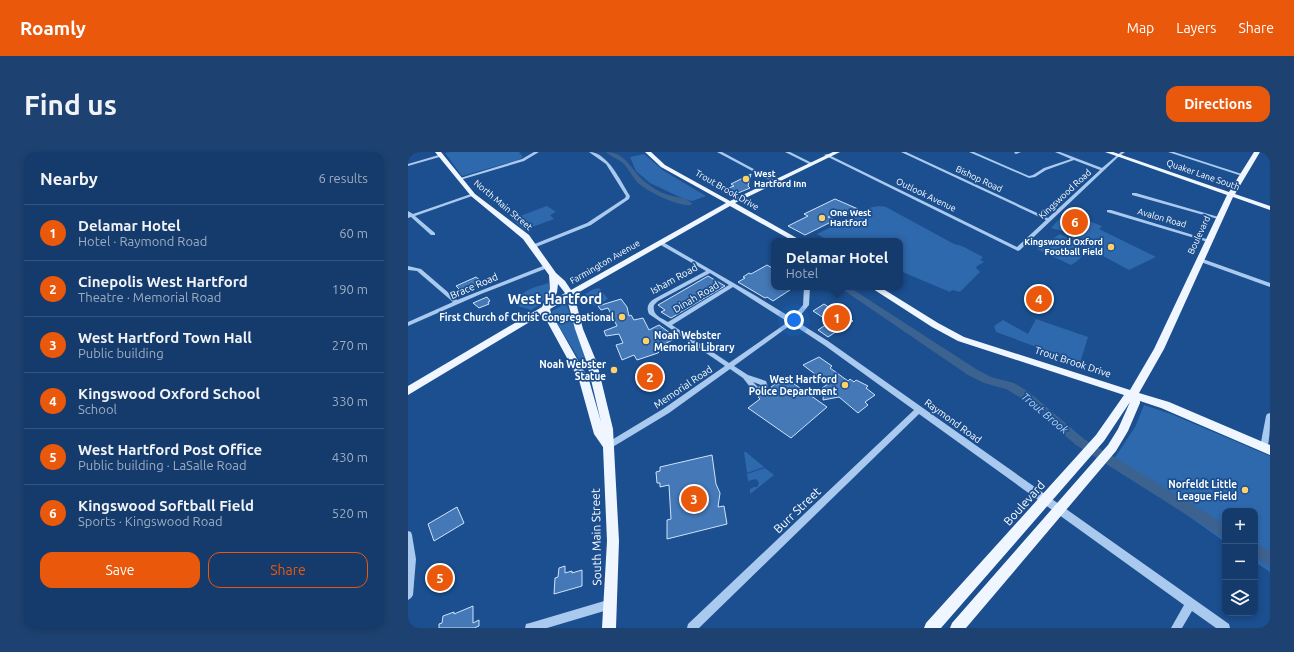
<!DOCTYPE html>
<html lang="en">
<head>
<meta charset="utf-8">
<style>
	:root { --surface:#143b6b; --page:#1d4271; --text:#f1f3f6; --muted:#9dadc1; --line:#33557e; --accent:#ea580c }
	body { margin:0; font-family:Ubuntu,sans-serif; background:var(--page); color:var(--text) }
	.controls { position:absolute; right:12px; bottom:12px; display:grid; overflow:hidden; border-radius:8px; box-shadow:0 2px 6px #0003 }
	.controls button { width:36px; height:36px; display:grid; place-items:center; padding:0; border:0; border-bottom:1px solid var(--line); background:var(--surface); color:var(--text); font:20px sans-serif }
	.you { position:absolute; left:386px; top:168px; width:14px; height:14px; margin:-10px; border:3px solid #fff; border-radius:50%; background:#1a73e8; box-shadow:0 0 0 6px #1a73e833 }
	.badge { display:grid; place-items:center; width:26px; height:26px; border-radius:50%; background:var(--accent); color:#fff; font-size:13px; font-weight:700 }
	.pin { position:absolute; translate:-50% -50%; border:2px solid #fff; box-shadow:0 1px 4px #0006 }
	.popup { position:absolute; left:363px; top:86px; width:132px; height:52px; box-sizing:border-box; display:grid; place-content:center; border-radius:8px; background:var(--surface); filter:drop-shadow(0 1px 3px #0005); font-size:13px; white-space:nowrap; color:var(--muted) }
	.popup b { font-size:15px; color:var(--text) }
	.popup::after { content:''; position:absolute; left:50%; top:100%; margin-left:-8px; border:8px solid transparent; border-top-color:var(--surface) }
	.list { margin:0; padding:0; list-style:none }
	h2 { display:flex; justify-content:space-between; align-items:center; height:52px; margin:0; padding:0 16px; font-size:17px }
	h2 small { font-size:13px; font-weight:400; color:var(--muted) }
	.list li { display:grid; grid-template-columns:26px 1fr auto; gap:12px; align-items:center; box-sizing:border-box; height:56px; padding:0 16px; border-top:1px solid var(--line) }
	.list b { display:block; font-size:15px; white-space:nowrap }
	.list p { margin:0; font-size:13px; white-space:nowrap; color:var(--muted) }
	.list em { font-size:13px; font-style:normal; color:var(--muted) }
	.actions { display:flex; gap:8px; padding:12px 16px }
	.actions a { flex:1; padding:9px 0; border:1px solid var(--accent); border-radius:12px; text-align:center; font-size:14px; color:var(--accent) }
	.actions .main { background:var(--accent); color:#fff }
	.icon { flex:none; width:22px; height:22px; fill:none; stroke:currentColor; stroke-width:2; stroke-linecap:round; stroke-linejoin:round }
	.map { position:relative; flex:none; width:862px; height:476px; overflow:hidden; border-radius:12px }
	header { display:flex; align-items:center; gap:24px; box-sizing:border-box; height:56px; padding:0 20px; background:var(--accent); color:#fff }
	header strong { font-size:19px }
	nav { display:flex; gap:22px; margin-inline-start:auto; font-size:14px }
	.intro { display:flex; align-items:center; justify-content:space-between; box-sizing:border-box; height:96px; padding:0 24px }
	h1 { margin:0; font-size:28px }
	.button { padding:10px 18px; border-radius:12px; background:var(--accent); color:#fff; font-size:14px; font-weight:700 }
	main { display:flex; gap:24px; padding:0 24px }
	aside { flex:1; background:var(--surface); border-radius:12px; box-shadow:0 2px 6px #0003 }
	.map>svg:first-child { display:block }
	.green { fill:#2e69ad }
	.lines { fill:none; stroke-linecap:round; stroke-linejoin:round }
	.river { fill:#3c6290; fill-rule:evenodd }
	.building { fill:#4478b7; stroke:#cfe3fa }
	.minor { fill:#a9c9ee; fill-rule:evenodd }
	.major { fill:#f0f6ff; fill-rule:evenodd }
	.poi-dot { fill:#ffd166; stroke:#1b4f8f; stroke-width:1.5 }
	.labels { text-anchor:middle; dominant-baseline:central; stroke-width:3.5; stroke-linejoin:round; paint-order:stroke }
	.far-poi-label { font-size:9px; font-weight:bold; fill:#fff; stroke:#1b4f8f; text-anchor:start }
	.far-street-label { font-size:9px; fill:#fff; stroke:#1b4f8f }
	.street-label { font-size:10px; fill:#fff; stroke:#1b4f8f }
	.poi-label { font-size:10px; font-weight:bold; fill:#fff; stroke:#1b4f8f; text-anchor:end }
	.water-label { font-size:11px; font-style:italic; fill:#b5d3f5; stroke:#1b4f8f }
	.near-street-label { font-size:12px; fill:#fff; stroke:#1b4f8f }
	.district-label { font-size:14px; font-weight:bold; fill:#fff; stroke:#1b4f8f }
</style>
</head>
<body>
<header>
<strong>Roamly</strong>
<nav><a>Map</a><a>Layers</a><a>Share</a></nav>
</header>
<div class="intro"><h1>Find us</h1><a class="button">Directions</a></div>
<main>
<aside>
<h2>Nearby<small>6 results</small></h2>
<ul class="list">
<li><span class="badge">1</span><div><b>Delamar Hotel</b><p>Hotel · Raymond Road</p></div><em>60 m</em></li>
<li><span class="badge">2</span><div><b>Cinepolis West Hartford</b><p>Theatre · Memorial Road</p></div><em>190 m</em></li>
<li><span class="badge">3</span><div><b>West Hartford Town Hall</b><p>Public building</p></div><em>270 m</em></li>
<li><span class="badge">4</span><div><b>Kingswood Oxford School</b><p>School</p></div><em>330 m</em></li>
<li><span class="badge">5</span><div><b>West Hartford Post Office</b><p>Public building · LaSalle Road</p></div><em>430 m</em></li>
<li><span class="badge">6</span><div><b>Kingswood Softball Field</b><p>Sports · Kingswood Road</p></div><em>520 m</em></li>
</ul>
<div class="actions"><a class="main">Save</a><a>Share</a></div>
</aside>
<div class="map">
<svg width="862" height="476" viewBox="0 0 862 476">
	<rect width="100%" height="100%" fill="#1b4f8f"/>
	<!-- green -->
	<g class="green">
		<polygon points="42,0 111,0 115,5 110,8 54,24 37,1"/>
		<polygon points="236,2 256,19 298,44 284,49 276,47 242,31 228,19 222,5"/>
		<polygon points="139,54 148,60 142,63 146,67 116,78 104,67"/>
		<polygon points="472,54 478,55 546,92 554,94 575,105 572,108 576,110 569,114 568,116 572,120 552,140 544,138 542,140 492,119 492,89 421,89 409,82 464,55"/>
		<polygon points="658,60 694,74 691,77 748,105 721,118 660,85 666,82 643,76"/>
		<path d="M 652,82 C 668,90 688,99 663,113 L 629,97 Z"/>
		<path d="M 140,131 L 143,137 C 137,148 134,152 123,158 L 107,153 C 113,137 126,136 140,131 Z"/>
		<polygon points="191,136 200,147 186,154 177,142 186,137"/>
		<polygon points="158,151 179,210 175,214 144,163 144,159"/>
		<polygon points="628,167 680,185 672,211 588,180 586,174 595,168 620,182"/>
		<polygon points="736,253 763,262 862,304 862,420 847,410 847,359 817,359 817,390 755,346 702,313 727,275"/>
		<polygon points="336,300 338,300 356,315 339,321"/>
		<polygon points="357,316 366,323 342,342 342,337 346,335 349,335 351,331 348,327 340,329 339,322"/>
	</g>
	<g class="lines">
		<!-- river -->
		<g class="river">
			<path d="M 198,0 C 218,0 223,18 236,29 C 243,35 251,40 260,43 C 268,45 278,46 284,51 L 283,53 C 270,55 238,39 229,30 C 224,24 221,18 216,12 C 211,7 203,5 198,0 Z"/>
			<polygon points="431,135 441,135 568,217 583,225 606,231 621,240 676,287 817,372 817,387 668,293 613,246 598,237 576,231 560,223"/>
			<polygon points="847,391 862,399 862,414 847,406"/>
		</g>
	</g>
	<!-- building -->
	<g class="building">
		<polygon points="343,22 340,34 342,36 323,44 315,40 317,39 315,38 326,34 323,32"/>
		<polygon points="427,47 450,57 440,62 432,58 420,65 427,68 397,83 380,74 400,64 396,62"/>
		<polygon points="359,113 366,117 366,135 377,135 382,138 365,149 359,145 357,146 330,130 337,126 335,125 341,121 343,122"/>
		<polygon points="300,124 317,134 263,166 253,160 257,158 250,153"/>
		<polygon points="68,125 73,129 71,130 72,131 57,139 54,140 48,134"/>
		<polygon points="79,145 82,149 80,150 81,152 71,156 65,151"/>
		<polygon points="213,147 219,155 221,164 223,163 226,168 235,166 241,178 251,173 266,184 266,187 251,195 253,198 250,201 229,208 226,203 214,208 208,193 215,191 211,182 198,184 196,179 209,174 200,156 193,158 190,154"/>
		<polygon points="416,152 433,163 434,162 445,169 420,185 410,178 422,170 405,159"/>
		<polygon points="411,205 424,214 422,216 440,229 442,227 446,230 448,228 460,234 458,236 467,243 457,250 460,253 450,261 431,245 415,248 416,237 414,236 420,232 395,213"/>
		<polygon points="376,228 380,231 382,229 419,255 383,286 340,256 352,247 350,245 355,242 357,243 365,237 363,235 367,232 369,233"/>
		<polygon points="304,303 308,332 312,341 310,355 316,354 319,372 259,387 259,368 263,367 261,333 252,335 252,331 249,331 248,320 252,319 252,315"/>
		<polygon points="49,355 56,371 26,389 20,372"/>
		<polygon points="157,414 157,421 164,419 164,421 174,418 174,434 146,442 147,426 150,425 151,416"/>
		<polygon points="65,454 65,471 71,468 71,474 66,476 31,476 31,472 34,471 35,464 46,460 46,462"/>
	</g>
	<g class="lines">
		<!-- minor -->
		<g class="minor">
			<polygon points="126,0 131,0 116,9 52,28 49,27 114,7"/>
			<path d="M 181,0 C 200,0 213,30 222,44 L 221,47 L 183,73 L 128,95 L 124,95 L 124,93 L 179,71 L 217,46 L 218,44 L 198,12 Z"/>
			<polygon points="309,0 314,0 368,29 365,30"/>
			<polygon points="377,0 382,0 406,12 403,13"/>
			<polygon points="493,0 498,0 640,66 692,18 666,8 638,18 627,25 621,26 561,0 566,0 621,24 625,23 636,16 663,7 647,0 652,0 694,16 713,0 717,0 709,6 612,98 610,99 416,3 419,2 609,95 638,68"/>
			<polygon points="607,0 613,0 608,2 606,1"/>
			<polygon points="760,0 766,0 837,23 834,24"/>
			<polygon points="34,2 35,2 35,4 0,14 0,12"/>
			<polygon points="724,41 728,41 814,66 810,67 724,43"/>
			<polygon points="63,42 67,43 7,64 27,81 27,83 23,83 3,65 0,66 0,59 5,62"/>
			<polygon points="699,58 703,58 805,89 800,90 699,60"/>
			<path d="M 253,89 L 348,144 L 384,166 L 395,153 L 396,135 L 402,135 L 401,153 L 388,169 L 420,189 L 821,472 L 822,476 L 808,476 L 784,459 L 774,476 L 763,476 L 776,453 L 511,262 L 291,476 L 279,476 L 280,472 L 506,258 L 416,193 L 384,172 L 326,214 L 340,223 L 358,229 L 360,235 L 356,240 L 346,240 L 335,226 L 322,217 L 261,261 L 203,296 L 200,297 L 197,296 L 196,294 L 197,292 L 255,257 L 317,214 L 241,162 C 238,155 240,151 246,147 L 298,119 L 251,92 L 250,91 ZM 302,121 L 321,133 L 260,170 C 252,165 244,163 246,153 L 250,149 ZM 325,135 L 380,170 L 321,211 L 264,173 ZM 345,230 L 353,233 L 353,234 L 350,235 Z"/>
			<polygon points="792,106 862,131 862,135 790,109 789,108"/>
			<polygon points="140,112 142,113 142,115 73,142 0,174 0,170 45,150 9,119 0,118 0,114 13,117 49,148"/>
			<path d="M 862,261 C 862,273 862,286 859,297 L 856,298 L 853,297 L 852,295 L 858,264 L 859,262 Z"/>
			<polygon points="0,379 3,380 4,383 8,407 5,443 3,446 0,448"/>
			<polygon points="203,447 206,449 208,452 206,455 203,457 139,476 117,476 118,472 122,471"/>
		</g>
		<!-- major -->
		<g class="major">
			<path d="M 27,0 L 33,0 L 67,42 L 121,83 L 148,121 L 157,129 L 163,138 L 318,51 L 253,15 L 237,0 L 243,0 L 257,13 L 322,49 L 425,0 L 432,0 L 327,51 L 394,89 L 385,89 L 322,54 L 166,143 L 175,177 L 189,211 L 205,277 L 211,389 L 208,476 L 194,476 L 199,389 L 195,295 L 186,282 L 171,228 L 135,162 L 0,243 L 0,234 L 134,155 L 142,137 L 141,123 L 115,87 L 63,44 ZM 150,132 L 157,141 L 146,148 L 149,140 ZM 159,147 L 167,177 L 179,211 L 193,270 L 181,228 L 143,161 L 142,157 Z"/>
			<polygon points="697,0 705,0 821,40 846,0 852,0 827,42 862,54 862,58 825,45 756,197 731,241 761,250 862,293 862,303 753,256 732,249 732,251 720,279 708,299 558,476 542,476 544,471 700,293 710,277 722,250 696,289 533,476 516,476 518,471 688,283 716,243 550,189 524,175 462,135 472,135 530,171 556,185 722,238 746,197 819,43"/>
		</g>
	</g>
	<!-- markers -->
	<g class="poi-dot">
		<circle cx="338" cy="27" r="4"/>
		<circle cx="414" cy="66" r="4"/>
		<circle cx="703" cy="95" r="4"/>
		<circle cx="214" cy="165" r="4"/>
		<circle cx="238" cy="189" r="4"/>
		<circle cx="206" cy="218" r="4"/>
		<circle cx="437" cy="233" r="4"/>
		<circle cx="837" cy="338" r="4"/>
	</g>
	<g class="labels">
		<!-- far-poi labels -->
		<g class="far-poi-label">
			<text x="346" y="22">West<tspan x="346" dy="10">Hartford Inn</tspan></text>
			<text x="422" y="61">One West<tspan x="422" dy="10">Hartford</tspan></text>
			<text x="695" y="90" text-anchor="end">Kingswood Oxford<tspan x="695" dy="10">Football Field</tspan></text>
		</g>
		<!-- far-street labels -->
		<g class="far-street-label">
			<text transform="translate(795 23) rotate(19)">Quaker Lane South</text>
			<text transform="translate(571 27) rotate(25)">Bishop Road</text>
			<text transform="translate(319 38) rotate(30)">Trout Brook Drive</text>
			<text transform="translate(657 42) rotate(-43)">Kingswood Road</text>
			<text transform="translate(518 43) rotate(26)">Outlook Avenue</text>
			<text transform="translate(95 53) rotate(40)">North Main Street</text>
			<text transform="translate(754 66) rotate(16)">Avalon Road</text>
			<text transform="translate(791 83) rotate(-65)">Boulevard</text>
			<text transform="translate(197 110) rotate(-30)">Farmington Avenue</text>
		</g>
		<!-- street labels -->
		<g class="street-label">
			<text transform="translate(266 127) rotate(-29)">Isham Road</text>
			<text transform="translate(66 134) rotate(-23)">Brace Road</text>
			<text transform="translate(288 145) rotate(-31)">Dinah Road</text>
			<text transform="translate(665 210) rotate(18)">Trout Brook Drive</text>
			<text transform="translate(275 235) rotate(-34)">Memorial Road</text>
			<text transform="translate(545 269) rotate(36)">Raymond Road</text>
		</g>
		<!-- poi labels -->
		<g class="poi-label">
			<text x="206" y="165">First Church of Christ Congregational</text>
			<text x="246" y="183" text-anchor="start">Noah Webster<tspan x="246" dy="12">Memorial Library</tspan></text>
			<text x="198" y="212">Noah Webster<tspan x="198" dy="12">Statue</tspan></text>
			<text x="429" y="227">West Hartford<tspan x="429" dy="12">Police Department</tspan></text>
			<text x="829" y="332">Norfeldt Little<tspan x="829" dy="12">League Field</tspan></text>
		</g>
		<!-- water labels -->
		<g class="water-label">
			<text transform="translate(637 261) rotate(40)">Trout Brook</text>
		</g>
		<!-- near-street labels -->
		<g class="near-street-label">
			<text transform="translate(616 351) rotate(-48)">Boulevard</text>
			<text transform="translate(389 358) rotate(-44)">Burr Street</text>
			<text transform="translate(188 385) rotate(-91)">South Main Street</text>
		</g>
		<!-- district labels -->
		<g class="district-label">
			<text x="147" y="147">West Hartford</text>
		</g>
	</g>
</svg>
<div class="controls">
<button>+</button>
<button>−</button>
<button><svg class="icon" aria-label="layers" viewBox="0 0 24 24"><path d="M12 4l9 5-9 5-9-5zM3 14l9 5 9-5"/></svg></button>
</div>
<div class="you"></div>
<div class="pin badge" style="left:429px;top:166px">1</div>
<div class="popup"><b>Delamar Hotel</b>Hotel</div>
<div class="pin badge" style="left:242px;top:225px">2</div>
<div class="pin badge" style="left:286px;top:347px">3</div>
<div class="pin badge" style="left:631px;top:147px">4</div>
<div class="pin badge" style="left:32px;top:426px">5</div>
<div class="pin badge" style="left:667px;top:70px">6</div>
</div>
</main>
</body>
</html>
